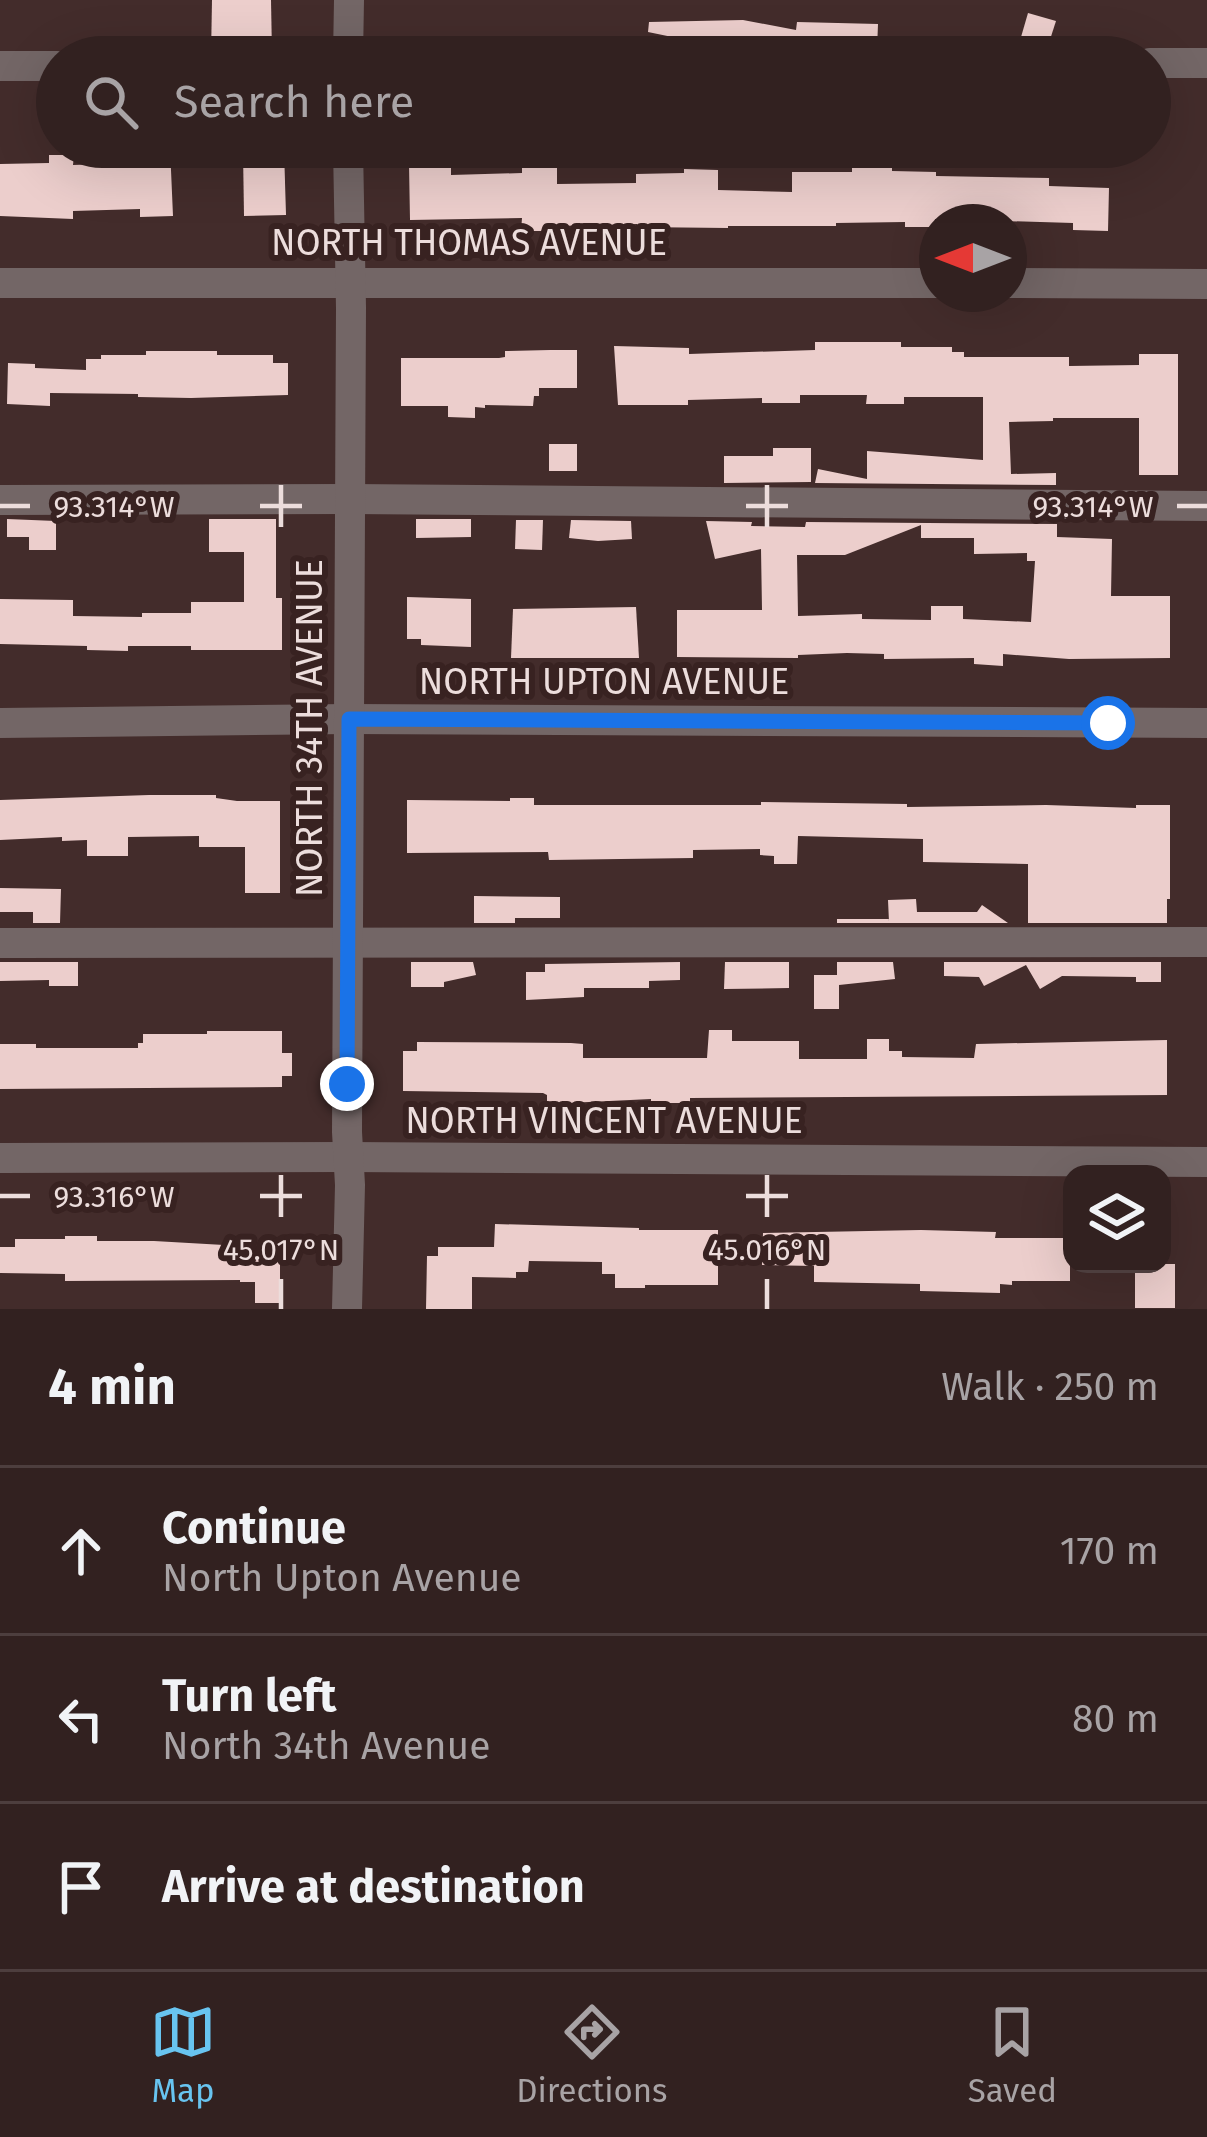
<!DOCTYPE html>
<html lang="en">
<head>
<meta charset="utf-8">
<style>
	:root { --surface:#322120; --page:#3a2929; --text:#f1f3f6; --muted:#a8a3a5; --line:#4d3e3e; --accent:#68c4f0 }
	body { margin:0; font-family:"Fira Sans",sans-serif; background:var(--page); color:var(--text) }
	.controls { position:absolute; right:36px; bottom:36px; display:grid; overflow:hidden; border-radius:24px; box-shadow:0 12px 48px #0002 }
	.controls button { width:108px; height:108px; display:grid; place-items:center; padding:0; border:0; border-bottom:3px solid var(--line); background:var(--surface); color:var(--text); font:60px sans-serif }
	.compass { position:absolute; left:919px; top:204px; width:108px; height:108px; border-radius:50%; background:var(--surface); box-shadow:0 12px 48px #0002; rotate:270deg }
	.stop { position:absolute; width:36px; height:36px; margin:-27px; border:9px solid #1a73e8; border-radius:50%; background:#fff }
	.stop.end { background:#1a73e8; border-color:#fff; box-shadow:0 3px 12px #0008 }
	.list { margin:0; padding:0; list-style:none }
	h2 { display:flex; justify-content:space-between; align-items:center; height:156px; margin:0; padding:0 48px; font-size:51px }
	h2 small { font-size:39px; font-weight:400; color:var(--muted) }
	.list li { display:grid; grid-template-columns:78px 1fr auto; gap:36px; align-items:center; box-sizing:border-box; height:168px; padding:0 48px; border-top:3px solid var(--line) }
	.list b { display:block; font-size:45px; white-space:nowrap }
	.list p { margin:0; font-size:39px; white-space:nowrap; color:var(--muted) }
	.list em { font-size:39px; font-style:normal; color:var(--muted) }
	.icon { flex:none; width:66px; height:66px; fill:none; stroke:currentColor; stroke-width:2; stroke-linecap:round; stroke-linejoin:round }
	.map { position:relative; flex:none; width:1207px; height:1309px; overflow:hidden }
	.search { position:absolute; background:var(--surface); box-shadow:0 12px 48px #0002; left:36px; right:36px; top:36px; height:132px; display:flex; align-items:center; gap:30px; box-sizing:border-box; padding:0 42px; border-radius:66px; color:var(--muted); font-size:45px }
	.sheet { height:660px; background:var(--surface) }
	nav { display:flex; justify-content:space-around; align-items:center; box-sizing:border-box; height:168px; border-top:3px solid var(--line); background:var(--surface); font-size:33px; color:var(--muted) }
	nav a { display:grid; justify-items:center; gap:6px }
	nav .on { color:var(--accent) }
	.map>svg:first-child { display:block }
	.building { fill:#eccecc; fill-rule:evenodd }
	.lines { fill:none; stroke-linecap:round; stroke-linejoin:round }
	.minor { stroke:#736666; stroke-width:30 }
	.route { stroke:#1a73e8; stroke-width:15 }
	.ticks { fill:none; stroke:#ecdddc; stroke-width:4.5 }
	.labels { text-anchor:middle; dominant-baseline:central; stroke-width:12; stroke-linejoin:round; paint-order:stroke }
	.street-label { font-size:36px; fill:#ecdddc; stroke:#382221 }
	.ticks-label { font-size:30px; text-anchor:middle; fill:#ecdddc; stroke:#382221; stroke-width:12; stroke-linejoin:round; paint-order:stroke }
</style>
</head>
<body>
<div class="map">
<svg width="1207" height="1309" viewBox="0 0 1207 1309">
	<rect width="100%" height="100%" fill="#432c2b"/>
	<!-- building -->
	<g class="building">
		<polygon points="212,0 271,0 272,54 211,56"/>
		<polygon points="1028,13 1056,21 1046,52 1019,44"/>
		<polygon points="743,20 796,30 797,22 878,24 877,50 847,49 846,55 768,50 767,56 712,45 712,53 682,54 682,39 648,32 649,22"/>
		<polygon points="139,147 170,147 173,216 140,217 140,209 73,211 73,219 0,216 0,164 49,163 49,155 74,155 73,165 139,163"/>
		<polygon points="284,149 286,215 244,216 243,151"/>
		<polygon points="852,159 892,159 892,171 936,172 936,176 1049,178 1049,186 1109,188 1108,231 1073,230 1073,223 935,219 935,227 905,227 905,222 836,223 836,226 728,226 728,228 637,227 637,224 556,226 556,231 521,231 522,218 410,220 409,164 451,163 451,175 522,173 522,160 557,160 557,184 636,183 636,174 684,173 684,169 718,170 718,190 792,192 792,172 852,172"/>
		<polygon points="815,342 901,342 901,347 952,347 952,352 964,352 964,357 1069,357 1069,366 1139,365 1139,354 1178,354 1178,475 1139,475 1139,418 1053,418 1053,421 1009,422 1011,474 1056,473 1056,485 815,483 818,469 867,479 867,451 983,460 983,397 904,397 904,404 866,404 867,395 800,395 800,403 762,403 762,398 688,400 688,405 618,405 614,346 689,348 689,354 815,350"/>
		<polygon points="550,350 577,350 577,388 539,388 539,396 534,396 533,406 485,405 485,408 475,407 475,418 448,417 448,406 401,406 401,358 499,358 505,357 505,351"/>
		<polygon points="146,351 217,351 217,355 273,355 273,363 288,363 288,395 191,398 138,397 138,394 50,393 50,406 7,404 8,363 35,364 35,368 86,370 86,359 101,359 101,355 146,355"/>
		<rect x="549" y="444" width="28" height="27"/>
		<polygon points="773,448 811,448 811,482 724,483 724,456 773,456"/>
		<polygon points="7,519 56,521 56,550 29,550 29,537 7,537"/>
		<polygon points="209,519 276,519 276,598 282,598 282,650 191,650 191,646 128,646 128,651 87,650 87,646 0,644 0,599 73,600 73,616 142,617 142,613 191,613 191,602 244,602 244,552 209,552"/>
		<polygon points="416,519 471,519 471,537 416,538"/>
		<polygon points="516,520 543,520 542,550 515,549"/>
		<polygon points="571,520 631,521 632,539 598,541 569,538"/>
		<path d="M 706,521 L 752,522 L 751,526 L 805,527 L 806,522 L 1057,524 L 1057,537 L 1112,539 L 1111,596 L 1170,596 L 1170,658 L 1069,659 L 1003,654 L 1003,666 L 974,664 L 974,658 L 884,659 L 884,654 L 847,653 L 798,655 L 798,658 L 677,657 L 677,610 L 762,610 L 761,549 L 715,559 ZM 921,525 L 921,538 L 974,538 L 974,554 L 1027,553 L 1027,561 L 1035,561 L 1031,622 L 963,619 L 963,606 L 931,606 L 931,620 L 862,619 L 862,614 L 798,616 L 797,555 L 845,555 Z"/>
		<polygon points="407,597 471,599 471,647 421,645 421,639 407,639"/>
		<polygon points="636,607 639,658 511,658 513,609"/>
		<polygon points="149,795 216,795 216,798 237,801 280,801 280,893 245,893 245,847 199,847 199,836 128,837 128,856 87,856 87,840 62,841 62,837 0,840 0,800"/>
		<polygon points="510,798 534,798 534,805 761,805 761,802 907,804 907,807 1046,805 1136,808 1136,805 1170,805 1170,899 1167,899 1167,923 1028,923 1028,864 923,862 923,839 798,836 797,864 774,864 774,856 760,855 760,849 693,850 693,858 549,860 548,852 407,853 407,800 510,801"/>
		<polygon points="0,888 61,889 60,923 33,923 33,912 0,912"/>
		<polygon points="474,896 560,897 560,918 515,918 515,923 474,923"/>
		<polygon points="916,899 917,912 977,912 982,905 1008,923 837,923 837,919 889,919 889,922 888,900"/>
		<polygon points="0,962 78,962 78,986 49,986 49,980 0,981"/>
		<polygon points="411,962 473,962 476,975 444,982 444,987 411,987"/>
		<polygon points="680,962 680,980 649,981 649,988 584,988 584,997 526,1000 526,972 545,972 545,964"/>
		<polygon points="725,962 789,962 789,988 724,989"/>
		<polygon points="837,962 893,962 895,979 839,985 839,1009 814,1009 814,975 837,975"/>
		<polygon points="944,962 1161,962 1161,982 1136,982 1136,977 1062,976 1040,989 1026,965 984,986 979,977 944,976"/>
		<polygon points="709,1030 732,1030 732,1041 799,1041 799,1059 867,1059 867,1039 889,1039 889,1051 902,1051 902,1057 974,1058 976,1044 1167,1040 1167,1095 690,1098 690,1103 651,1103 651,1099 547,1104 547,1095 543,1093 403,1091 403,1051 417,1051 417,1042 571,1043 583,1044 583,1058 707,1058"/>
		<polygon points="207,1031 282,1031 282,1053 292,1053 292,1076 282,1076 282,1087 0,1089 0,1044 36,1044 36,1048 138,1048 138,1043 143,1043 143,1034 207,1034"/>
		<polygon points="495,1224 639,1228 639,1230 718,1230 718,1285 645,1285 645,1288 615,1288 615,1274 602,1274 602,1262 529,1261 528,1272 516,1272 516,1278 472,1277 472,1309 426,1309 427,1256 438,1256 438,1247 494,1247"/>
		<polygon points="921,1230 996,1232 995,1238 1070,1238 1070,1281 1012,1281 1012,1285 1000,1284 1000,1293 920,1291 920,1284 814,1282 814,1266 762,1265 763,1233"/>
		<polygon points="65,1236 97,1236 97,1241 154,1241 224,1245 224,1248 273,1248 273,1259 280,1259 280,1303 255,1303 255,1282 240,1282 240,1280 65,1281 65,1274 0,1273 0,1247 15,1247 15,1239 65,1239"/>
		<rect x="1135" y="1264" width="40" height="44"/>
	</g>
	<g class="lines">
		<!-- minor -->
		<g class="minor">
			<polyline points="348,57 349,0"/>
			<polyline points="1150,63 1207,63"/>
			<polyline points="0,66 57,66"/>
			<polyline points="0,283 937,283"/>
			<polyline points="1009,283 1207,284"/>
			<polyline points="0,500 350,499 1207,506"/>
			<polyline points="0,723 349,719 1207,723"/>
			<polyline points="0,943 1207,942"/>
			<polyline points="0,1158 347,1157 1207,1162"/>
			<polyline points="347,1309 350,1185 347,1132 351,308 348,147"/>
		</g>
	</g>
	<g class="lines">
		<!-- route -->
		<polyline class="route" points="347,1084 349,719 1108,723"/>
	</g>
	<!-- ticks -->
	<path class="ticks" d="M 281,485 L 281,527M 767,485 L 767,527M 0,506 L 30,506M 260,506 L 302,506M 746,506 L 788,506M 1177,506 L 1207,506M 281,1175 L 281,1217M 767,1175 L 767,1217M 0,1196 L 30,1196M 260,1196 L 302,1196M 746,1196 L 788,1196M 281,1279 L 281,1309M 767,1279 L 767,1309"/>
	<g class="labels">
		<!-- street labels -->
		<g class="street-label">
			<text x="469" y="243">NORTH THOMAS AVENUE</text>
			<text x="604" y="682">NORTH UPTON AVENUE</text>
			<text transform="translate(310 728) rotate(-90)">NORTH 34TH AVENUE</text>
			<text x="604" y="1121">NORTH VINCENT AVENUE</text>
		</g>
	</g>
	<g class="ticks-label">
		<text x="1093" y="517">93.314°W</text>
		<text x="114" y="517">93.314°W</text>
		<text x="114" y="1207">93.316°W</text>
		<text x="281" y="1260">45.017°N</text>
		<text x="767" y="1260">45.016°N</text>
	</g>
</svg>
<div class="controls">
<button><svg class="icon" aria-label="layers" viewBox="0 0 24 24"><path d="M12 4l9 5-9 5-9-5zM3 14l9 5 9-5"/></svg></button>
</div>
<svg class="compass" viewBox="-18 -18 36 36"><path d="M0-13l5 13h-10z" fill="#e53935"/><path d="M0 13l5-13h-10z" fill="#a8a3a5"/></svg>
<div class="stop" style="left:1108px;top:723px"></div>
<div class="stop end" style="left:347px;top:1084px"></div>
<div class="search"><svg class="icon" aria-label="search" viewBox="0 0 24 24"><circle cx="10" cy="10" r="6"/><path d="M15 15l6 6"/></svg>Search here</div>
</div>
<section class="sheet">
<h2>4 min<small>Walk · 250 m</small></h2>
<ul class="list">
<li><svg class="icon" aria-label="ahead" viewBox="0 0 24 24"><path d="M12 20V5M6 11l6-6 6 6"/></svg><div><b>Continue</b><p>North Upton Avenue</p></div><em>170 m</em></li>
<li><svg class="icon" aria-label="left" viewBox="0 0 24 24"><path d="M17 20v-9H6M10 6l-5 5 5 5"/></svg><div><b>Turn left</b><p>North 34th Avenue</p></div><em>80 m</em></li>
<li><svg class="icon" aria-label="arrive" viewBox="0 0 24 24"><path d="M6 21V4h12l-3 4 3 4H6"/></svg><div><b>Arrive at destination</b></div></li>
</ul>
</section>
<nav>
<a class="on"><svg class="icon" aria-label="map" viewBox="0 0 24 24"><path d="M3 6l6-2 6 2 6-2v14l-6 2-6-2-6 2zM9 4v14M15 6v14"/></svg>Map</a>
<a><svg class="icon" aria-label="directions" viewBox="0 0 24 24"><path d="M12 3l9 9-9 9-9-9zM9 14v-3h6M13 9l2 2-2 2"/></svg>Directions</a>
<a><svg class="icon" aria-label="saved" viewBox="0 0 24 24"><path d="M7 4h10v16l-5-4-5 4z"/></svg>Saved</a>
</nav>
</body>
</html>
